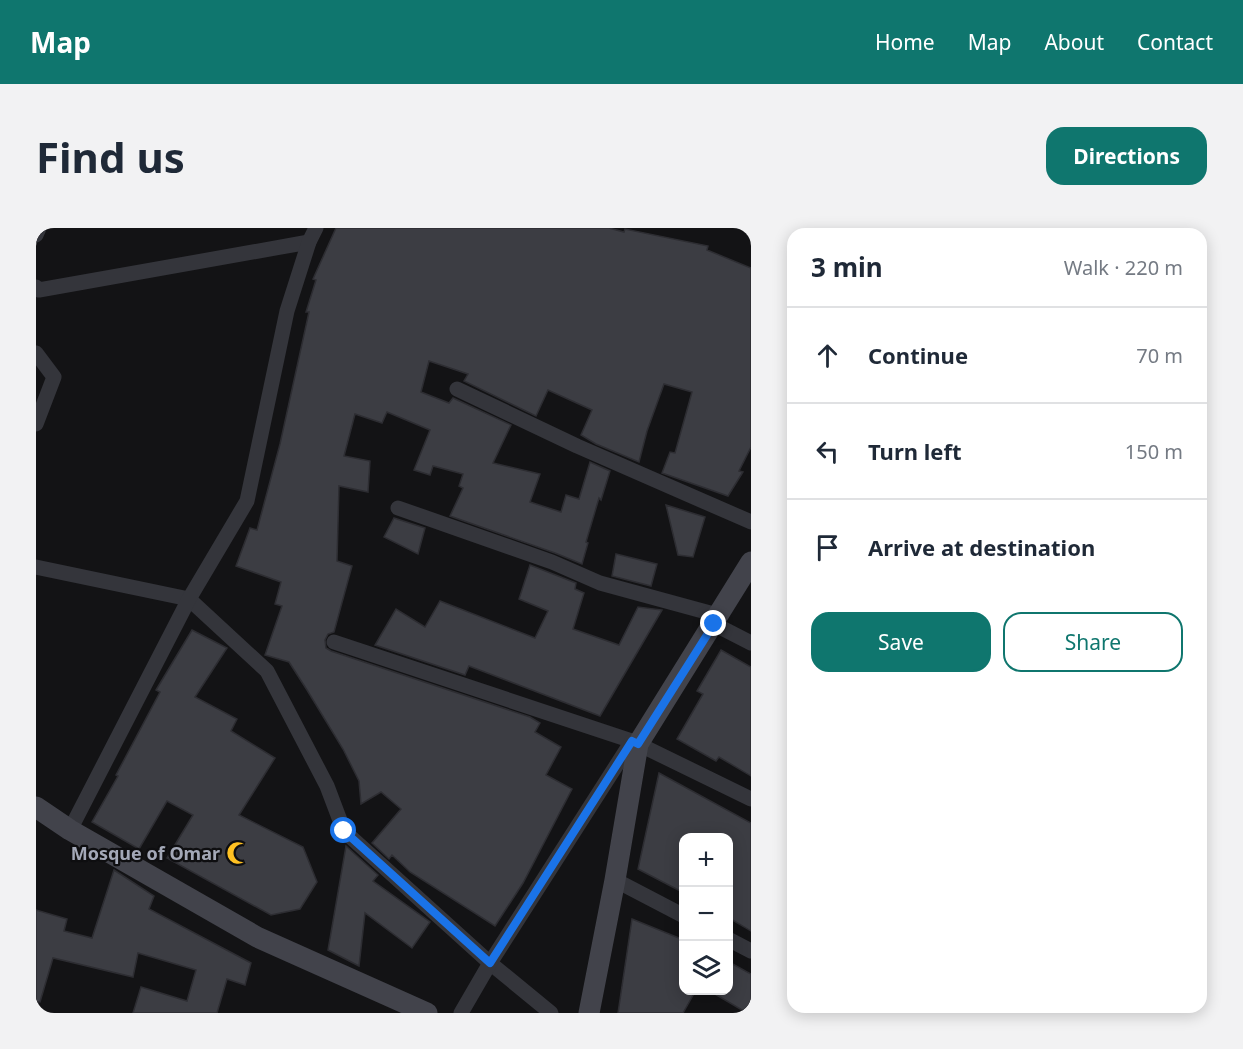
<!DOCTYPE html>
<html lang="en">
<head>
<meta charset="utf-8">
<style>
	:root { --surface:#fff; --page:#f2f2f3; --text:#1f2937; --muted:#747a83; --line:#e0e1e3; --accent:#0f766e }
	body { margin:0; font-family:"Noto Sans",sans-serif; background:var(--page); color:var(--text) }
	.controls { position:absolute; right:18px; bottom:18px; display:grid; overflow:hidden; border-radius:12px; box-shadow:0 3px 15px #0003 }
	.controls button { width:54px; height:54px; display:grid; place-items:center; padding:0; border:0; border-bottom:2px solid var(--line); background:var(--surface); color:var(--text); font:30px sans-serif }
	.stop { position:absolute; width:18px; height:18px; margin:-14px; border:4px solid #1a73e8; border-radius:50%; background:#fff }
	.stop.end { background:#1a73e8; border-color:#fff; box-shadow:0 2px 6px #0008 }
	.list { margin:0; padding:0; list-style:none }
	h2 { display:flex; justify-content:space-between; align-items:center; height:78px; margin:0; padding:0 24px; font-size:26px }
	h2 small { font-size:20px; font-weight:400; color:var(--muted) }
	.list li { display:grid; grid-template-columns:39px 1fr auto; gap:18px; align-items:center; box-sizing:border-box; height:96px; padding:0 24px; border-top:2px solid var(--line) }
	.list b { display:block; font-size:22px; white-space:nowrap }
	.list em { font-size:20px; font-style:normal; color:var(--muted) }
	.actions { display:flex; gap:12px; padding:18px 24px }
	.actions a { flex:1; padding:14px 0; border:2px solid var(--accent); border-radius:18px; text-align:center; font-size:21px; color:var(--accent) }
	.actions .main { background:var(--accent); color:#fff }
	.icon { flex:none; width:33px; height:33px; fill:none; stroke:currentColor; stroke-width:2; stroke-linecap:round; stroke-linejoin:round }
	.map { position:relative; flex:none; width:715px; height:785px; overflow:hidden; border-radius:18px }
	header { display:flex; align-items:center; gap:36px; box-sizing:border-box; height:84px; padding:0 30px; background:var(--accent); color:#fff }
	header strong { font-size:28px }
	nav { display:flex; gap:33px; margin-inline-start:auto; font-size:21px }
	.intro { display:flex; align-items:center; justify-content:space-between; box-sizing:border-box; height:144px; padding:0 36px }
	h1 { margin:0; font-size:42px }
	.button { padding:15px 27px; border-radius:18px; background:var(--accent); color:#fff; font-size:21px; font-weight:700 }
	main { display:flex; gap:36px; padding:0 36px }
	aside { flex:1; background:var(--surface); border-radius:18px; box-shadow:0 3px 15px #0003 }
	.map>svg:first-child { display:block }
	.building { fill:#3c3d43; stroke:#2d2d32; stroke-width:1.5 }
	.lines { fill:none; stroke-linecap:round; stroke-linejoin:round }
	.street { stroke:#34353b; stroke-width:15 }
	.secondary { stroke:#42434b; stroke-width:21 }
	.route { stroke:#1a73e8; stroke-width:8 }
	.labels { text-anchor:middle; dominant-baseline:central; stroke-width:4.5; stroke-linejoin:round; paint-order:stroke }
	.poi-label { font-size:18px; font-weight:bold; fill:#a3a8b7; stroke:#0e0e10; text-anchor:end }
</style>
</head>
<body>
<header>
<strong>Map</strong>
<nav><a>Home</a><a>Map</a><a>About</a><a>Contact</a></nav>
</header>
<div class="intro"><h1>Find us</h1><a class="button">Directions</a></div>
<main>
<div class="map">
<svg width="715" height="785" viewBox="0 0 715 785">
	<rect width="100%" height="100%" fill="#131315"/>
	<!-- building -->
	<g class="building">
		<polygon points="300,0 573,0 588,4 589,1 672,18 671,22 715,40 715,219 703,243 707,244 692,268 626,245 634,224 639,225 656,164 628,156 611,203 603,234 560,216 545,207 556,182 512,162 500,188 428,153 432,146 393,133 385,164 413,175 417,170 475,197 457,235 504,246 494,274 525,284 530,267 543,271 554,234 574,243 565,272 563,270 550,314 552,315 546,336 519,325 414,288 427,260 423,258 427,246 397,238 394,247 378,242 394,202 351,184 346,195 319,186 308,228 334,233 332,264 303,258 301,333 316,338 298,404 292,406 289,412 290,420 295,423 494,489 504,495 499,504 525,519 510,547 536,561 487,655 459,698 374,644 356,627 353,631 336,615 365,581 345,564 325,576 323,553 307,521 271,462 253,434 229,427 246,378 239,376 245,354 200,338 214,300 221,302 244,216 273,84 270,84 280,52 277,51"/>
		<polygon points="630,277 669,289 657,329 642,327"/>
		<polygon points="358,290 389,300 382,326 348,309"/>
		<polygon points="580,326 621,336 615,358 576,348"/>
		<polygon points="494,337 540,355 539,361 548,365 537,401 583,417 602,379 626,382 564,488 433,438 429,447 339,417 360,381 389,399 404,373 499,410 512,383 483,371"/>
		<polygon points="156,402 191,420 159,469 201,491 195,503 239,530 203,587 267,619 281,654 264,681 235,687 131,630 157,587 131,573 103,621 56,594 82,548 80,547 124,464 120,462"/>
		<polygon points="685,422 715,439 715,548 683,529 680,533 641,511 667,466 661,463"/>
		<polygon points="623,545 715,595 715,703 693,690 693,609 648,609 648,665 602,641"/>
		<polygon points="310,618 342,647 337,653 394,694 376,720 329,685 323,738 292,722"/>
		<polygon points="78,642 118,668 113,681 215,735 209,757 191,751 181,785 97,785 105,759 151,773 160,742 102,725 97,749 17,730 4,774 0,774 0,682 31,691 28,703 56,710"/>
		<polygon points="596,691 648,712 648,762 660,762 647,785 582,785"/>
		<polygon points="693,734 715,746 715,785 711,785 672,762 693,762"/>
	</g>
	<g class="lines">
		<!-- street -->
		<g class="street">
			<polyline points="0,7 3,0"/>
			<polyline points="0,59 3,62 273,14"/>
			<polyline points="0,125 18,149 0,196"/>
			<polyline points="421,161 541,218 715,294"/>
			<polyline points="362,280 516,334 564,355 674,385"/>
			<polyline points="0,339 153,371 231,443 291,558 308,603 454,735 515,785"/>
			<polyline points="678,396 715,415"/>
			<polyline points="298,414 596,513 715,571"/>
			<polyline points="34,602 153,371 211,273 251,83 273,14 280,0"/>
			<polyline points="579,652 648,688"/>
			<polyline points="692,711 715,723"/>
			<polyline points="425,785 454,735 596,513"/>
		</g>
		<!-- secondary -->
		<g class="secondary">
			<polyline points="0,579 34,602 221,709 391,785"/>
			<polyline points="553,785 579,652 602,516 715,334"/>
		</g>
	</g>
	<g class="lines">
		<!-- route -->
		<polyline class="route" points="308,603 454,735 596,513 602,516 678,396"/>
	</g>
	<!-- icons -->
	<defs>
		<g id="mosque-bare" transform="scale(1.8)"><path d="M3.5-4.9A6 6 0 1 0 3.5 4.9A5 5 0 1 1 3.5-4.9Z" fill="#ffc122" stroke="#0e0e10" stroke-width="2.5" paint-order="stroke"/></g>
	</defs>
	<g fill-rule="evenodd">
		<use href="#mosque-bare" x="202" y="625"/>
	</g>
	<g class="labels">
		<!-- poi labels -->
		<g class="poi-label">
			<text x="184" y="625">Mosque of Omar</text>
		</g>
	</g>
</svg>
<div class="controls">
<button>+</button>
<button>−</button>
<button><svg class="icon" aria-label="layers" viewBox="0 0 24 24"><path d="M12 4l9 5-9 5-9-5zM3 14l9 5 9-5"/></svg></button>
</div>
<div class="stop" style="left:308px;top:603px"></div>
<div class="stop end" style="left:678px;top:396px"></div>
</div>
<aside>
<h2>3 min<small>Walk · 220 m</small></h2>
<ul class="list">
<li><svg class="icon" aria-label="ahead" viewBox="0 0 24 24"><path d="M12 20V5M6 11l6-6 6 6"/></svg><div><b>Continue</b></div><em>70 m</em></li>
<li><svg class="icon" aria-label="left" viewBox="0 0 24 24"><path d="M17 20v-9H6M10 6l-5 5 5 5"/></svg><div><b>Turn left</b></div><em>150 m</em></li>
<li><svg class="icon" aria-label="arrive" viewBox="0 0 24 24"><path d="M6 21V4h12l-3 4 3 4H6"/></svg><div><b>Arrive at destination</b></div></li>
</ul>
<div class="actions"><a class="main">Save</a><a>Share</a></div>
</aside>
</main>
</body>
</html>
